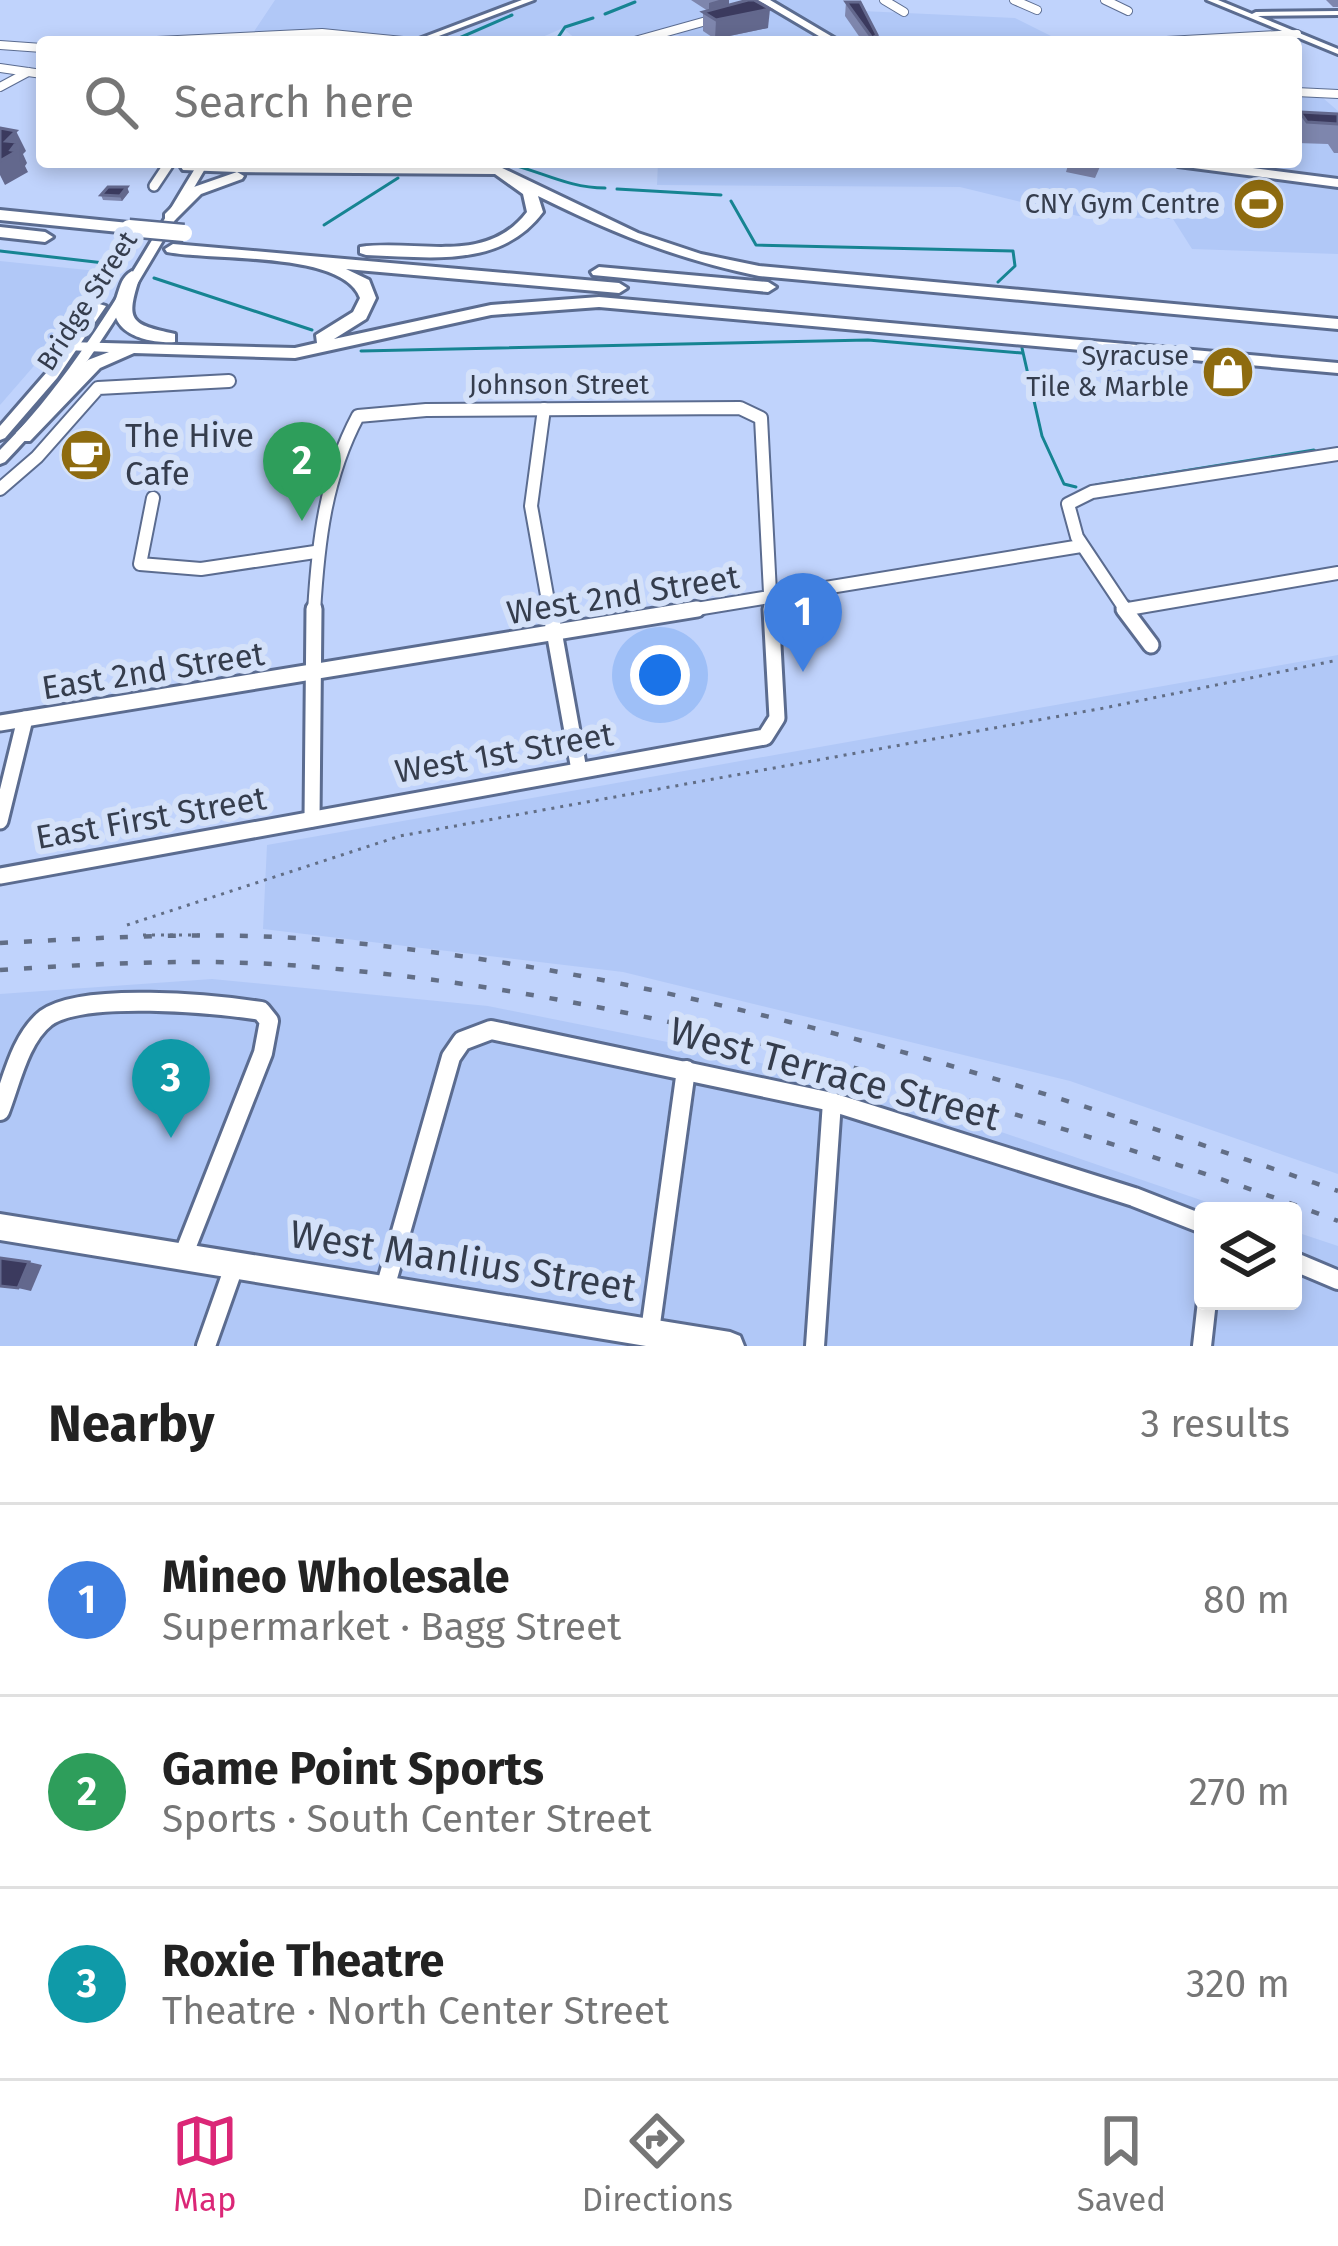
<!DOCTYPE html>
<html lang="en">
<head>
<meta charset="utf-8">
<style>
	:root { --surface:#fff; --page:#f2f2f2; --text:#222; --muted:#767676; --line:#e0e0e0; --accent:#db2777 }
	body { margin:0; font-family:"Fira Sans",sans-serif; background:var(--page); color:var(--text) }
	.controls { position:absolute; right:36px; bottom:36px; display:grid; overflow:hidden; border-radius:12px; box-shadow:0 6px 18px #0003 }
	.controls button { width:108px; height:108px; display:grid; place-items:center; padding:0; border:0; border-bottom:3px solid var(--line); background:var(--surface); color:var(--text); font:60px sans-serif }
	.you { position:absolute; left:660px; top:675px; width:42px; height:42px; margin:-30px; border:9px solid #fff; border-radius:50%; background:#1a73e8; box-shadow:0 0 0 18px #1a73e833 }
	.badge { display:grid; place-items:center; width:78px; height:78px; border-radius:50%; background:var(--accent); color:#fff; font-size:39px; font-weight:700 }
	.pin { position:absolute; translate:-50% -99px; filter:drop-shadow(0 3px 6px #0008) }
	.pin::after { content:''; position:absolute; top:63px; width:42px; height:36px; background:inherit; clip-path:polygon(0 0,100% 0,50% 100%) }
	.list { margin:0; padding:0; list-style:none }
	h2 { display:flex; justify-content:space-between; align-items:center; height:156px; margin:0; padding:0 48px; font-size:51px }
	h2 small { font-size:39px; font-weight:400; color:var(--muted) }
	.list li { display:grid; grid-template-columns:78px 1fr auto; gap:36px; align-items:center; box-sizing:border-box; height:192px; padding:0 48px; border-top:3px solid var(--line) }
	.list b { display:block; font-size:45px; white-space:nowrap }
	.list p { margin:0; font-size:39px; white-space:nowrap; color:var(--muted) }
	.list em { font-size:39px; font-style:normal; color:var(--muted) }
	.icon { flex:none; width:66px; height:66px; fill:none; stroke:currentColor; stroke-width:2; stroke-linecap:round; stroke-linejoin:round }
	.map { position:relative; flex:none; width:1338px; height:1346px; overflow:hidden }
	.search { position:absolute; background:var(--surface); box-shadow:0 6px 18px #0003; left:36px; right:36px; top:36px; height:132px; display:flex; align-items:center; gap:30px; box-sizing:border-box; padding:0 42px; border-radius:12px; color:var(--muted); font-size:45px }
	.sheet { height:732px; background:var(--surface) }
	nav { display:flex; justify-content:space-around; align-items:center; box-sizing:border-box; height:168px; border-top:3px solid var(--line); background:var(--surface); font-size:33px; color:var(--muted) }
	nav a { display:grid; justify-items:center; gap:6px }
	nav .on { color:var(--accent) }
	.map>svg:first-child { display:block }
	.built { fill:#b1c8f7 }
	.lines { fill:none; stroke-linecap:round; stroke-linejoin:round }
	.stream { stroke:#168492; stroke-width:3 }
	.minor-far4-casing { stroke:#5b6c90; stroke-width:10 }
	.minor-far3-casing { stroke:#5b6c90; stroke-width:14 }
	.minor-far2-casing { stroke:#5b6c90; stroke-width:16 }
	.minor-far1-casing { stroke:#5b6c90; stroke-width:21 }
	.minor-casing { stroke:#5b6c90; stroke-width:24 }
	.tertiary-casing { stroke:#5b6c90; stroke-width:6 }
	.secondary-casing { stroke:#5b6c90; stroke-width:6 }
	.primary-casing { stroke:#5b6c90; stroke-width:6 }
	.motorway-casing { stroke:#5b6c90; stroke-width:6 }
	.minor-far4 { stroke:#fff; stroke-width:8 }
	.minor-far3 { stroke:#fff; stroke-width:9 }
	.minor-far2 { stroke:#fff; stroke-width:12 }
	.minor-far1 { stroke:#fff; stroke-width:15 }
	.minor { stroke:#fff; stroke-width:18 }
	.tertiary { fill:#fff; fill-rule:evenodd }
	.secondary { fill:#fff; fill-rule:evenodd }
	.primary { fill:#fff; fill-rule:evenodd }
	.motorway { fill:#fff; fill-rule:evenodd }
	.rail-far1 { stroke:#626e86; stroke-width:3; stroke-dasharray:3 6; stroke-linecap:butt }
	.rail { stroke:#626e86; stroke-width:4.5; stroke-dasharray:8 16; stroke-linecap:butt }
	.motorway-bridge-casing { stroke:#5b6c90; stroke-width:21; stroke-linecap:butt }
	.motorway-bridge { stroke:#fff; stroke-width:16 }
	.wall { fill:#7e86ad }
	.shaded-wall { fill:#63688d }
	.building { fill:#3b3a5e; stroke:#63688d; stroke-width:3 }
	.labels { text-anchor:middle; dominant-baseline:central; stroke-width:12; stroke-linejoin:round; paint-order:stroke }
	.far-poi-label { font-size:27px; fill:#353d4d; stroke:#d4e1f9; text-anchor:end }
	.far-street-label { font-size:27px; fill:#353d4d; stroke:#d4e1f9 }
	.poi-label { font-size:33px; fill:#353d4d; stroke:#d4e1f9; text-anchor:start }
	.street-label { font-size:33px; fill:#353d4d; stroke:#d4e1f9 }
	.near-street-label { font-size:39px; fill:#353d4d; stroke:#d4e1f9 }
</style>
</head>
<body>
<div class="map">
<svg width="1338" height="1346" viewBox="0 0 1338 1346">
	<rect width="100%" height="100%" fill="#c0d3fc"/>
	<!-- built -->
	<g class="built">
		<polygon points="275,0 843,0 862,11 1015,18 1063,42 688,42 675,33 640,42 579,42 563,28 531,42 251,36"/>
		<polygon points="1296,96 1323,98 1338,111 1338,254 1192,249 1173,219 1078,216 960,187 657,185 658,162 1296,162"/>
		<polygon points="0,261 97,271 46,352 0,405"/>
		<polygon points="1338,655 1338,1174 1070,1081 623,972 263,929 267,845"/>
		<polygon points="212,979 488,1006 732,1055 969,1121 1233,1211 1203,1211 1203,1301 1293,1301 1293,1231 1338,1246 1338,1346 0,1346 0,994"/>
	</g>
	<g class="lines">
		<!-- stream -->
		<g class="stream">
			<polyline points="605,14 635,2"/>
			<polyline points="450,42 512,15"/>
			<polyline points="532,42 557,39 565,27 593,18"/>
			<path d="M 502,162 C 539,170 567,188 605,188"/>
			<polyline points="617,189 721,195"/>
			<polyline points="731,201 756,245 1013,251 1015,266 998,282"/>
			<polyline points="324,225 398,178"/>
			<polyline points="0,251 104,263"/>
			<polyline points="154,278 312,330"/>
			<polyline points="1022,348 1042,436 1064,484 1076,487"/>
			<polyline points="361,351 868,340 1022,353"/>
			<polyline points="1096,485 1314,450 1318,454"/>
		</g>
		<!-- minor-far4 casing -->
		<g class="minor-far4-casing">
			<g id="minor-far4">
				<polyline points="884,0 904,12"/>
				<polyline points="1014,0 1037,10"/>
				<polyline points="1105,0 1128,11"/>
				<polyline points="136,42 322,33 413,42"/>
				<polyline points="631,42 717,18"/>
				<polyline points="1148,42 1297,34"/>
				<polyline points="0,45 42,48"/>
				<polyline points="0,68 42,74"/>
				<polyline points="0,87 28,72"/>
				<polyline points="1296,92 1338,94"/>
			</g>
		</g>
		<!-- minor-far3 casing -->
		<g class="minor-far3-casing">
			<polyline id="minor-far3" points="154,186 170,162"/>
		</g>
		<!-- minor-far2 casing -->
		<g class="minor-far2-casing">
			<g id="minor-far2">
				<polyline points="544,409 531,506 550,612"/>
				<polyline points="0,489 37,457 98,388 229,381"/>
				<polyline points="153,498 140,564 201,569 315,552"/>
				<polyline points="1128,609 1338,573"/>
				<path d="M 314,612 C 318,543 325,478 358,416 L 426,410 L 740,408 L 761,418 L 771,612"/>
				<polyline points="678,612 1081,546"/>
				<polyline points="1127,612 1077,537 1068,504 1092,492 1338,454"/>
			</g>
		</g>
		<!-- minor-far1 casing -->
		<g class="minor-far1-casing">
			<g id="minor-far1">
				<polyline points="550,609 579,770"/>
				<polyline points="1124,609 1151,645"/>
				<polyline points="0,723 697,609"/>
				<polyline points="312,819 314,609"/>
				<polyline points="0,821 25,719"/>
				<polyline points="0,876 765,737 777,718 771,609"/>
			</g>
		</g>
		<!-- minor casing -->
		<g class="minor-casing">
			<g id="minor">
				<path d="M 0,1111 C 11,1083 20,1038 46,1018 C 83,991 215,1004 261,1011 L 269,1021 L 263,1053 L 183,1256"/>
				<polyline points="1293,1261 1338,1280"/>
				<polyline points="385,1288 451,1057 462,1041 491,1030 832,1102 1134,1197 1203,1224"/>
				<polyline points="650,1331 686,1070"/>
				<polyline points="206,1346 235,1264"/>
				<polyline points="815,1346 832,1102"/>
				<polyline points="1202,1346 1207,1301"/>
			</g>
		</g>
		<!-- tertiary casing -->
		<g class="tertiary-casing">
			<polygon id="tertiary" points="1207,0 1218,0 1252,14 1256,12 1338,11 1338,15 1258,16 1338,49 1338,54"/>
		</g>
		<!-- secondary casing -->
		<g class="secondary-casing">
			<g id="secondary">
				<polygon points="522,0 534,0 423,42 411,42"/>
				<path d="M 199,162 L 209,162 C 147,266 90,375 5,462 L 0,464 L 0,450 C 83,367 138,261 199,162 Z"/>
				<polygon points="96,303 106,306 57,378 5,438 0,440 0,426 47,372"/>
				<polygon points="0,1214 730,1332 740,1336 744,1346 646,1346 0,1240"/>
			</g>
		</g>
		<!-- primary casing -->
		<g class="primary-casing">
			<g id="primary">
				<polygon points="758,0 770,0 841,42 829,42"/>
				<polygon points="1172,162 1206,162 1338,179 1338,187 1178,166"/>
			</g>
		</g>
		<!-- motorway casing -->
		<g class="motorway-casing">
			<g id="motorway">
				<path d="M 188,163 L 498,166 L 638,233 L 701,254 L 759,266 L 1338,319 L 1338,329 L 759,276 C 674,258 615,234 538,196 L 543,212 C 501,269 429,257 366,255 L 360,253 L 360,247 C 418,239 486,266 527,212 L 523,194 L 495,174 L 237,172 L 244,176 L 242,179 L 201,194 L 175,220 L 165,220 L 165,214 L 191,188 L 237,172 L 183,170 L 181,167 Z"/>
				<polygon points="0,210 129,223 137,228 129,233 0,220"/>
				<polygon points="0,227 45,232 53,237 45,242 0,237"/>
				<path d="M 173,244 L 619,283 L 627,288 L 619,293 L 346,269 L 369,280 L 376,298 L 366,319 L 334,339 L 491,305 L 599,297 L 1338,363 L 1338,373 L 599,307 L 491,315 L 295,358 L 134,353 L 100,368 L 30,441 L 16,441 L 16,433 L 88,360 L 109,352 L 67,350 L 67,342 L 295,348 L 317,343 L 316,335 L 353,312 L 360,298 C 343,251 213,261 167,252 L 165,249 Z"/>
				<polygon points="599,267 768,282 776,287 768,292 593,275 591,272"/>
				<path d="M 132,271 L 140,276 C 125,322 130,324 175,334 L 175,342 C 146,344 104,332 117,296 C 121,284 122,277 132,271 Z"/>
			</g>
		</g>
		<!-- minor-far4 -->
		<use href="#minor-far4" class="minor-far4"/>
		<!-- minor-far3 -->
		<use href="#minor-far3" class="minor-far3"/>
		<!-- minor-far2 -->
		<use href="#minor-far2" class="minor-far2"/>
		<!-- minor-far1 -->
		<use href="#minor-far1" class="minor-far1"/>
		<!-- minor -->
		<use href="#minor" class="minor"/>
		<!-- tertiary -->
		<use href="#tertiary" class="tertiary"/>
		<!-- secondary -->
		<use href="#secondary" class="secondary"/>
		<!-- primary -->
		<use href="#primary" class="primary"/>
		<!-- motorway -->
		<use href="#motorway" class="motorway"/>
		<!-- rail-far1 -->
		<g class="rail-far1">
			<polyline points="127,925 400,836 1104,708 1338,660"/>
			<polyline points="143,935 204,935"/>
		</g>
		<!-- rail -->
		<g class="rail">
			<path d="M 0,943 C 115,937 230,930 345,942 C 688,976 1014,1079 1338,1191"/>
			<path d="M 0,970 C 91,964 181,959 272,964 C 531,980 781,1043 1027,1118 C 1132,1150 1236,1182 1338,1221"/>
		</g>
		<!-- motorway-bridge casing -->
		<g class="motorway-bridge-casing">
			<polyline id="motorway-bridge" points="129,228 184,233"/>
		</g>
		<!-- motorway-bridge -->
		<use href="#motorway-bridge" class="motorway-bridge"/>
	</g>
	<!-- wall -->
	<g class="wall">
		<polygon points="691,0 729,0 729,5 768,28 715,39 703,31 703,12 708,11"/>
		<polygon points="1326,0 1338,0 1338,7 1333,7"/>
		<polygon points="846,2 876,42 863,42 845,16"/>
		<polygon points="1300,112 1338,114 1338,153 1334,153 1328,144 1297,143 1296,120"/>
		<polygon points="991,162 1022,162 1019,168"/>
		<polygon points="1069,162 1102,162 1095,178 1066,172"/>
		<polygon points="129,192 122,201 103,200 101,195"/>
	</g>
	<!-- shaded-wall -->
	<g class="shaded-wall">
		<polygon points="719,0 729,0 729,6 709,12 709,3"/>
		<polygon points="770,9 768,28 715,39 716,20"/>
		<polygon points="16,131 26,151 23,154 27,163 25,166 28,172 5,185 0,175 0,161 6,141"/>
		<polygon points="127,187 129,192 122,201 120,196"/>
		<polygon points="29,1262 42,1265 31,1291 18,1288"/>
	</g>
	<!-- building -->
	<g class="building">
		<polygon points="748,0 754,0 770,9 716,20 703,12"/>
		<polygon points="846,2 860,2 877,35 872,38"/>
		<polygon points="1300,112 1338,114 1338,124 1307,122"/>
		<polygon points="0,128 16,131 6,141 17,142 11,150 17,151 0,161"/>
		<polygon points="108,187 127,187 120,196 101,195"/>
		<polygon points="0,1258 29,1262 18,1288 0,1286"/>
	</g>
	<!-- icons -->
	<defs>
		<g id="stadium-disc" transform="scale(2.7)"><circle r="9.5" fill="#8e6b0f" stroke="#d4e1f9"/><path d="M0-5a6.5 5 0 1 0 0 10a6.5 5 0 1 0 0-10ZM-3.5-1.8h7v3.6h-7Z" fill="#fff"/></g>
		<g id="shop-disc" transform="scale(2.7)"><circle r="9.5" fill="#8e6b0f" stroke="#d4e1f9"/><path d="M-5-2.5h2.3a2.7 3.5 0 0 1 5.4 0H5L5.5 6h-11ZM-1.5-2.5h3a1.5 2.3 0 0 0-3 0Z" fill="#fff"/></g>
		<g id="cafe-disc" transform="scale(2.7)"><circle r="9.5" fill="#8e6b0f" stroke="#d4e1f9"/><path d="M-5.5-4.5H6V0H3Q3 3.5 0 3.5H-2.5Q-5.5 3.5-5.5 0ZM3-3.2v2h1.7v-2ZM-6 4.5H4V6H-6Z" fill="#fff"/></g>
	</defs>
	<g fill-rule="evenodd">
		<use href="#stadium-disc" x="1259" y="204"/>
		<use href="#shop-disc" x="1228" y="372"/>
		<use href="#cafe-disc" x="86" y="455"/>
	</g>
	<g class="labels">
		<!-- far-poi labels -->
		<g class="far-poi-label">
			<text x="1220" y="204">CNY Gym Centre</text>
			<text x="1189" y="356">Syracuse<tspan x="1189" dy="31">Tile &amp; Marble</tspan></text>
		</g>
		<!-- far-street labels -->
		<g class="far-street-label">
			<text transform="translate(87 301) rotate(-57)">Bridge Street</text>
			<text x="559" y="385">Johnson Street</text>
		</g>
		<!-- poi labels -->
		<g class="poi-label">
			<text x="125" y="436">The Hive<tspan x="125" dy="38">Cafe</tspan></text>
		</g>
		<!-- street labels -->
		<g class="street-label">
			<text transform="translate(623 595) rotate(-9)">West 2nd Street</text>
			<text transform="translate(153 671) rotate(-9)">East 2nd Street</text>
			<text transform="translate(504 753) rotate(-10)">West 1st Street</text>
			<text transform="translate(151 818) rotate(-10)">East First Street</text>
		</g>
		<!-- near-street labels -->
		<g class="near-street-label">
			<text transform="translate(835 1074) rotate(15)">West Terrace Street</text>
			<text transform="translate(463 1261) rotate(9)">West Manlius Street</text>
		</g>
	</g>
</svg>
<div class="controls">
<button><svg class="icon" aria-label="layers" viewBox="0 0 24 24"><path d="M12 4l9 5-9 5-9-5zM3 14l9 5 9-5"/></svg></button>
</div>
<div class="you"></div>
<div class="pin badge" style="left:803px;top:672px;background:#3f7fe0">1</div>
<div class="pin badge" style="left:302px;top:521px;background:#2e9e5b">2</div>
<div class="pin badge" style="left:171px;top:1138px;background:#0f9aa8">3</div>
<div class="search"><svg class="icon" aria-label="search" viewBox="0 0 24 24"><circle cx="10" cy="10" r="6"/><path d="M15 15l6 6"/></svg>Search here</div>
</div>
<section class="sheet">
<h2>Nearby<small>3 results</small></h2>
<ul class="list">
<li><span class="badge" style="background:#3f7fe0">1</span><div><b>Mineo Wholesale</b><p>Supermarket · Bagg Street</p></div><em>80 m</em></li>
<li><span class="badge" style="background:#2e9e5b">2</span><div><b>Game Point Sports</b><p>Sports · South Center Street</p></div><em>270 m</em></li>
<li><span class="badge" style="background:#0f9aa8">3</span><div><b>Roxie Theatre</b><p>Theatre · North Center Street</p></div><em>320 m</em></li>
</ul>
</section>
<nav>
<a class="on"><svg class="icon" aria-label="map" viewBox="0 0 24 24"><path d="M3 6l6-2 6 2 6-2v14l-6 2-6-2-6 2zM9 4v14M15 6v14"/></svg>Map</a>
<a><svg class="icon" aria-label="directions" viewBox="0 0 24 24"><path d="M12 3l9 9-9 9-9-9zM9 14v-3h6M13 9l2 2-2 2"/></svg>Directions</a>
<a><svg class="icon" aria-label="saved" viewBox="0 0 24 24"><path d="M7 4h10v16l-5-4-5 4z"/></svg>Saved</a>
</nav>
</body>
</html>
